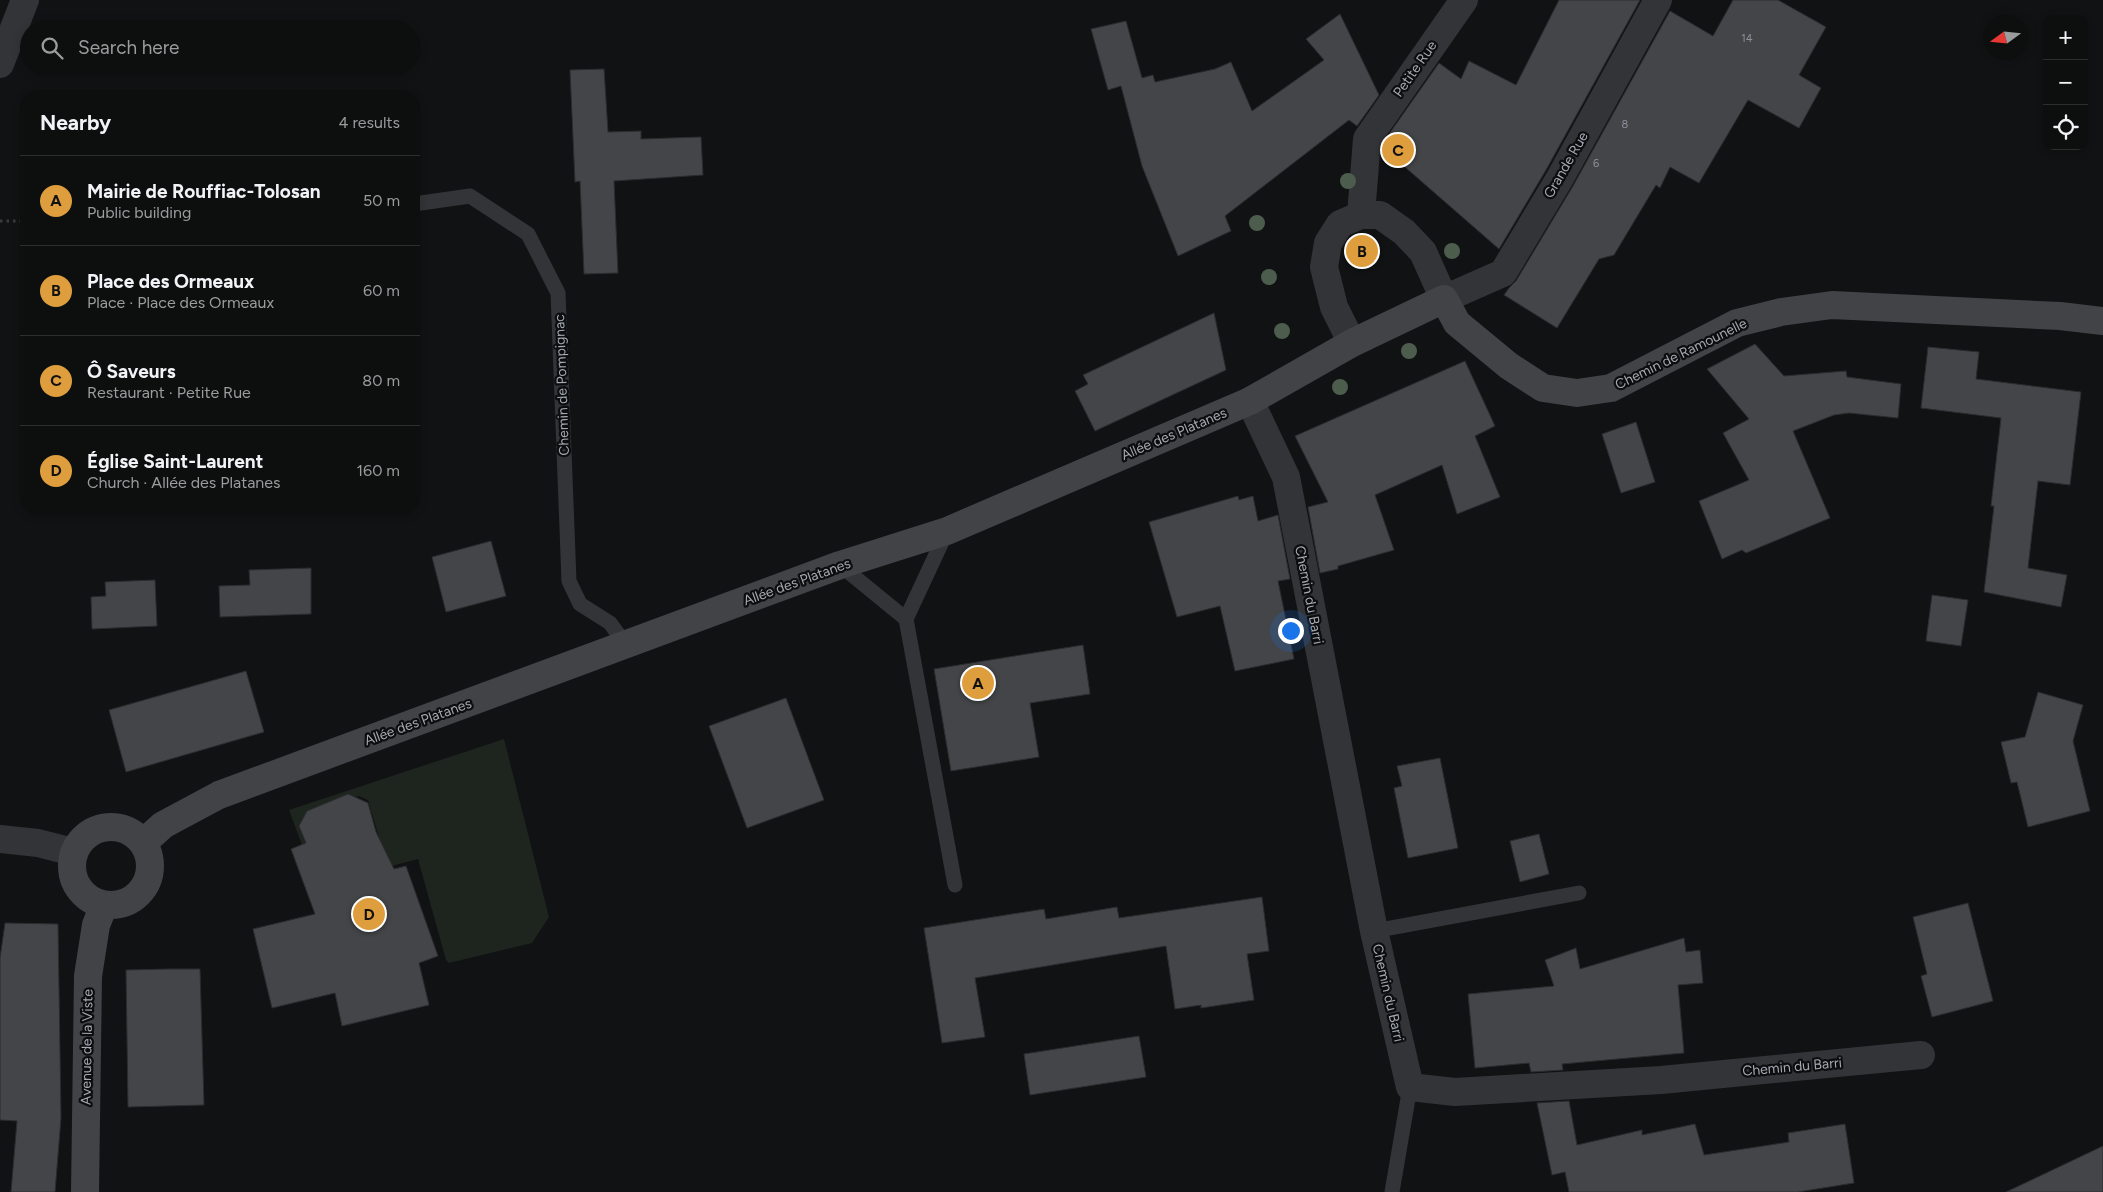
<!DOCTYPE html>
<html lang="en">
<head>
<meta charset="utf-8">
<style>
	:root { --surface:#0d0e0e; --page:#161717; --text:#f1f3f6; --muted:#9a9c9e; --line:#2d2e2e; --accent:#df9e3d }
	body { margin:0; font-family:Figtree,sans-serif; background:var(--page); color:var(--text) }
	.controls { position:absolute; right:15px; top:15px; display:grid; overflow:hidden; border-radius:10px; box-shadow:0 2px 8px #0003 }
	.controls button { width:45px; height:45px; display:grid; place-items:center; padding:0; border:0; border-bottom:1px solid var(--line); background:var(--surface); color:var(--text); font:25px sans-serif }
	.compass { position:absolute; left:1983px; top:15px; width:45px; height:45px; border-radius:50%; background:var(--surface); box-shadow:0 2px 8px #0003; rotate:255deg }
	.you { position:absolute; left:1290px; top:630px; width:18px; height:18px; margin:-12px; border:4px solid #fff; border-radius:50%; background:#1a73e8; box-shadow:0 0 0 8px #1a73e833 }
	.badge { display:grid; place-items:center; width:32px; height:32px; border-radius:50%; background:var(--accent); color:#111; font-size:16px; font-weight:700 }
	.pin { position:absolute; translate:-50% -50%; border:2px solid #fff; box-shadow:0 1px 5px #0006 }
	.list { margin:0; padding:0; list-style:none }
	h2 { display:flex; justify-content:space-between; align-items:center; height:65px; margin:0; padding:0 20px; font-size:21px }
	h2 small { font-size:16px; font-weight:400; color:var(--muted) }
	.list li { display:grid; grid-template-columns:32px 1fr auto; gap:15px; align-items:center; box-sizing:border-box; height:90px; padding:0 20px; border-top:1px solid var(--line) }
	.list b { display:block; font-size:19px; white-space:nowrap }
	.list p { margin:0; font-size:16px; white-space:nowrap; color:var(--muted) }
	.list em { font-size:16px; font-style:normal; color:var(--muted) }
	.icon { flex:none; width:28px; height:28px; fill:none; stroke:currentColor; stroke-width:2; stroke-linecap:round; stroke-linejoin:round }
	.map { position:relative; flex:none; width:2103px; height:1192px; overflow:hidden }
	.search { position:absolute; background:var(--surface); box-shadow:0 2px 8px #0003; left:20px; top:20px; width:400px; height:55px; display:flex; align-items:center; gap:12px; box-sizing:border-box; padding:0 18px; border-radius:28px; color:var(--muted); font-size:19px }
	.panel { position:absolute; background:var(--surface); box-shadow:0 2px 8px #0003; left:20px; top:90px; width:400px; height:425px; border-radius:20px }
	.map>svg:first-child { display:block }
	.green { fill:#1e251f }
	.building { fill:#434548; stroke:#2c2c2f }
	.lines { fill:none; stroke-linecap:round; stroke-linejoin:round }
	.path { stroke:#393b3e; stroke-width:3; stroke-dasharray:2.5 4; stroke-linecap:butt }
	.lane { stroke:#333437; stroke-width:15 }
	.street { stroke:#333437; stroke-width:28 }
	.secondary { stroke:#414347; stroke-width:28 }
	.tree { fill:#4c5d4d }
	.labels { text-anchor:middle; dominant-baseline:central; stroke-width:4.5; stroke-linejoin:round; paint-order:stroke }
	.number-label { font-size:11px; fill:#8c9098 }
	.street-label { font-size:14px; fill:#a4a9b2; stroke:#0c0d0e }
</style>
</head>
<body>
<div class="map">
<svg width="2103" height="1192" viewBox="0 0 2103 1192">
	<rect width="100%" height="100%" fill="#111213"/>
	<!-- green -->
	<polygon class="green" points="504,739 549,917 532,943 449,963 446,960 418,859 388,867 368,800 359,796 320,807 315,839 302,845 289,810"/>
	<!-- building -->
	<g class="building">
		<polygon points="1559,0 1640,0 1546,170 1499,249 1382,147 1382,144 1439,63 1461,79 1469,61 1516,85"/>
		<polygon points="1733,0 1778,0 1826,27 1799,75 1821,88 1799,128 1748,100 1699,183 1670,167 1660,188 1656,185 1614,255 1599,259 1557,328 1504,295 1509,288 1516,281 1573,186 1670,11 1713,36"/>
		<polygon points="1340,14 1379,95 1357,126 1349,120 1225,216 1231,231 1178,256 1142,166 1121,86 1108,90 1091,29 1126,21 1142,78 1153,75 1155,82 1215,69 1231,62 1252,111 1324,60 1306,39"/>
		<polygon points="604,69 608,132 641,131 641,139 701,137 703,175 614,181 618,273 584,274 580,181 575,182 570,70"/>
		<polygon points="1214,313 1226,370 1095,431 1075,391 1088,384 1083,375"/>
		<polygon points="1755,344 1784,376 1846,371 1847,377 1901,384 1898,418 1849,413 1834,415 1793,431 1830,518 1746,553 1742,550 1722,559 1699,501 1749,480 1723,433 1749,419 1707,369"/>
		<polygon points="1928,347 1979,352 1976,379 2081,392 2070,485 2038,481 2028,568 2067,575 2061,607 1984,592 1994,506 1991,506 2001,418 1921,408"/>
		<polygon points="1465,361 1495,426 1475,436 1500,497 1457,514 1442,465 1375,495 1394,550 1338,566 1338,569 1320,573 1308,507 1328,502 1295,436"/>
		<polygon points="1636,422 1655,482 1621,493 1602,434"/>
		<polygon points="1238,496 1239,500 1253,496 1258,521 1278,515 1290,579 1278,581 1294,659 1235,671 1220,606 1177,617 1149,522"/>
		<polygon points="491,541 506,596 446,612 432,557"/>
		<polygon points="311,568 311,614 220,617 219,586 250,585 249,570"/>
		<polygon points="155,580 157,626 92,629 91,597 106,596 105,582"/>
		<polygon points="1932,595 1968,600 1961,646 1926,641"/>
		<polygon points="1083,645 1090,694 1030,703 1039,757 951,771 934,669"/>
		<polygon points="246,671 264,732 126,772 109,710"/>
		<polygon points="2038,692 2083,705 2073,741 2090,811 2028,827 2017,782 2011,783 2001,742 2025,737"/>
		<polygon points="786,698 824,800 747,828 709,726"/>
		<polygon points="1440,758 1458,848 1408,858 1394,788 1402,786 1397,766"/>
		<polygon points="348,794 368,803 376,832 394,869 406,866 438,956 419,963 429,1005 342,1026 335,993 272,1008 253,929 315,914 291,849 306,843 299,826 307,811"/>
		<polygon points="1539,834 1549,874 1520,882 1510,841"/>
		<polygon points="1262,897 1269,951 1247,954 1254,1000 1201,1008 1201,1005 1175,1009 1166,946 975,978 985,1037 942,1043 924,928 1044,909 1046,919 1117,907 1119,918"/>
		<polygon points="1968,903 1993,1001 1932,1017 1921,976 1927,974 1913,917"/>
		<polygon points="5,923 58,924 61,1118 55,1192 11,1192 17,1121 0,1120 0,958"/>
		<polygon points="1684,938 1686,952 1700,950 1703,983 1678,985 1684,1053 1562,1064 1563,1070 1531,1072 1529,1063 1475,1068 1468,994 1554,986 1545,960 1576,948 1580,969"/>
		<polygon points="169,969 200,969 204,1105 128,1107 126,970"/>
		<polygon points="1139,1036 1146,1077 1030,1095 1024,1054"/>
		<polygon points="1569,1101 1577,1145 1642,1130 1642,1135 1695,1124 1704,1155 1789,1142 1788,1133 1845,1124 1854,1183 1798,1192 1569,1192 1565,1172 1552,1175 1537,1103"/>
		<polygon points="2103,1146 2103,1192 2006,1192"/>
	</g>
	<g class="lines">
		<!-- path -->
		<polyline class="path" points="0,221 26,221"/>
		<!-- lane -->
		<g class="lane">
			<polyline points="414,204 470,196 528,234 558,293 569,581 580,604 610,623 626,645"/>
			<polyline points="840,565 906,619 955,885"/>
			<polyline points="906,619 947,531"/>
			<polyline points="1374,931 1579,893"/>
			<polyline points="1392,1192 1410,1087"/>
		</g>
		<!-- street -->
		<g class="street">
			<polyline points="0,64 25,0"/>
			<polyline points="1361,215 1367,139 1464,0"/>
			<polyline points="1352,343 1334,307 1324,267 1328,243 1340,224 1361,215 1380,215 1404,232 1423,252 1444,299 1503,273 1560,178 1658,0"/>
			<polyline points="1250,401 1286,477 1374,931 1410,1087 1455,1092 1661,1080 1921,1055"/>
			<polyline points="0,839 38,843 73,852"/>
		</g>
		<!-- secondary -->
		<g class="secondary">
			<circle cx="111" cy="866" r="39"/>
			<polyline points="143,843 163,825 219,795 840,565 947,531 1250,401 1352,343 1444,299 1457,323 1509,366 1543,388 1577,393 1611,388 1737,323 1781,312 1832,305 2060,316 2103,321"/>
			<polyline points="85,1192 88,976 96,925 104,905"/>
		</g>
	</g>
	<!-- trees -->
	<g class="tree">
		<circle cx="1348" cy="181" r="8"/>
		<circle cx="1257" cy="223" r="8"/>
		<circle cx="1452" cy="251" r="8"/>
		<circle cx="1269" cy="277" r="8"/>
		<circle cx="1282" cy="331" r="8"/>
		<circle cx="1409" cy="351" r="8"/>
		<circle cx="1340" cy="387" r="8"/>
	</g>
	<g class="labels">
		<!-- number labels -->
		<g class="number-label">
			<text x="1747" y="38">14</text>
			<text x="1625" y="124">8</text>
			<text x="1596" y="163">6</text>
		</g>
		<!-- street labels -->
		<g class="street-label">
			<text transform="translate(1415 69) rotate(-55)">Petite Rue</text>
			<text transform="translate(1566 165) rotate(-60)">Grande Rue</text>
			<text transform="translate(1681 354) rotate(-26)">Chemin de Ramounelle</text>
			<text transform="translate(562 385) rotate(-92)">Chemin de Pompignac</text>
			<text transform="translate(1174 434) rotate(-23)">Allée des Platanes</text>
			<text transform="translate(797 582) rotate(-20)">Allée des Platanes</text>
			<text transform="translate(1309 595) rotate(79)">Chemin du Barri</text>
			<text transform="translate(418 722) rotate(-20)">Allée des Platanes</text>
			<text transform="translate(1388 993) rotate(77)">Chemin du Barri</text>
			<text transform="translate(87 1047) rotate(-89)">Avenue de la Viste</text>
			<text transform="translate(1792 1067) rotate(-5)">Chemin du Barri</text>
		</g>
	</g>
</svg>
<div class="controls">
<button>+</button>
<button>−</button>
<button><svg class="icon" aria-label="locate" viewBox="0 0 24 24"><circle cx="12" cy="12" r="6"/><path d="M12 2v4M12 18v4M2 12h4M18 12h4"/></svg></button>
</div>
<svg class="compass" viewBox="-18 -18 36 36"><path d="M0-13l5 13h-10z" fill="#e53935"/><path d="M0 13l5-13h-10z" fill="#9a9c9e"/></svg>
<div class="you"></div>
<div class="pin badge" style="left:978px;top:683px">A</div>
<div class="pin badge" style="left:1362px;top:251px">B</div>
<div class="pin badge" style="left:1398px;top:150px">C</div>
<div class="pin badge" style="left:369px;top:914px">D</div>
<div class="search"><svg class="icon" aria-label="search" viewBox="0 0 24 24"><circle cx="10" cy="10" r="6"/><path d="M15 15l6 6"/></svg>Search here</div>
<section class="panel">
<h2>Nearby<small>4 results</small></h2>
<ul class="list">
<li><span class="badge">A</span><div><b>Mairie de Rouffiac-Tolosan</b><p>Public building</p></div><em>50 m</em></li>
<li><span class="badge">B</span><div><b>Place des Ormeaux</b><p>Place · Place des Ormeaux</p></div><em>60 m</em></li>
<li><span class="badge">C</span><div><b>Ô Saveurs</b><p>Restaurant · Petite Rue</p></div><em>80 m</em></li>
<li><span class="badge">D</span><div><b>Église Saint-Laurent</b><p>Church · Allée des Platanes</p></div><em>160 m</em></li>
</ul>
</section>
</div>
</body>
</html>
